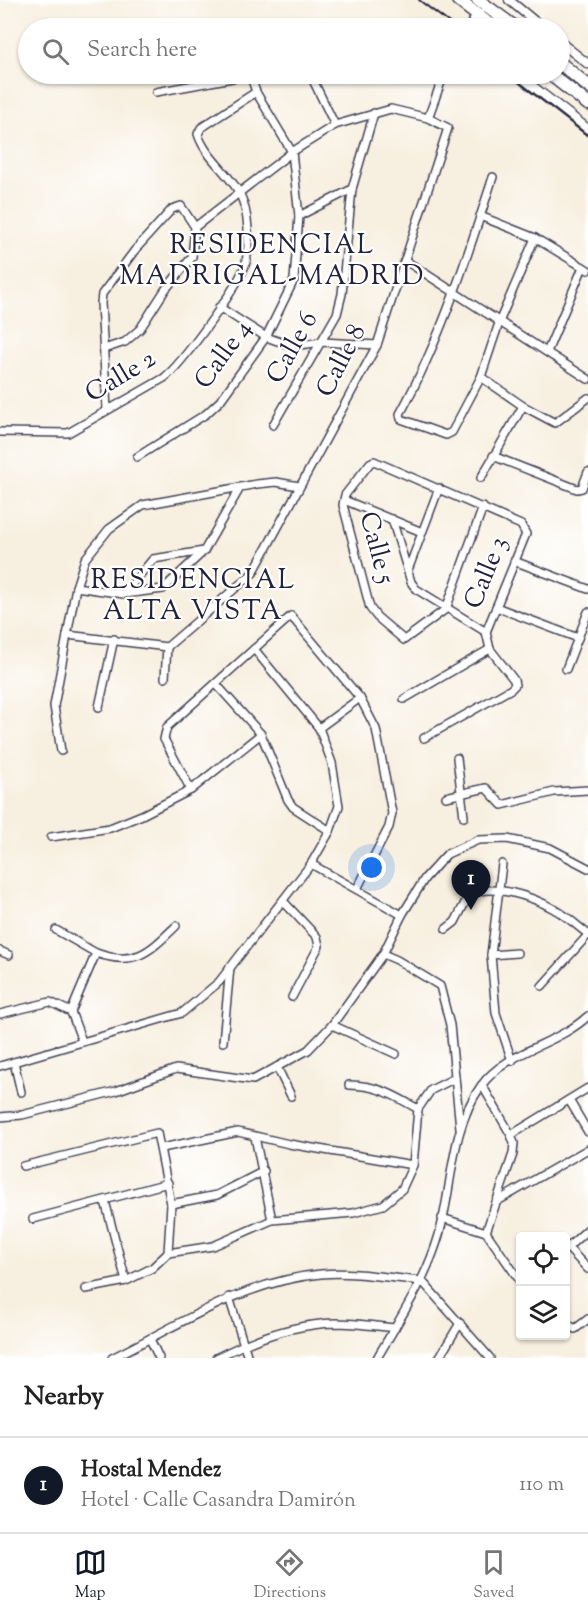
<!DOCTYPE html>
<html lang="en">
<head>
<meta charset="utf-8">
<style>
	:root { --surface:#fff; --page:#f6f6f6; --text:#222; --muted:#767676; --line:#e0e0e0; --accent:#111827 }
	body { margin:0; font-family:"Sorts Mill Goudy",serif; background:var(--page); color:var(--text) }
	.controls { position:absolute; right:18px; bottom:18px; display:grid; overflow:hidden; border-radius:6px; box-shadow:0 2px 4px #0004 }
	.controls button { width:54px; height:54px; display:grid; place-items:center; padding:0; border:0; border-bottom:2px solid var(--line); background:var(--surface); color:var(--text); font:30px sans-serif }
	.you { position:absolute; left:372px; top:868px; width:21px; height:21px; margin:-15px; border:4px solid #fff; border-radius:50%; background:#1a73e8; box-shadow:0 0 0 9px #1a73e833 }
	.badge { display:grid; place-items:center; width:39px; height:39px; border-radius:50%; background:var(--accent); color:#fff; font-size:20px; font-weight:700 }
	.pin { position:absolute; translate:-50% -50px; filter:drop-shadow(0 2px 3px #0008) }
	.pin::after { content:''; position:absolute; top:32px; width:21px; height:18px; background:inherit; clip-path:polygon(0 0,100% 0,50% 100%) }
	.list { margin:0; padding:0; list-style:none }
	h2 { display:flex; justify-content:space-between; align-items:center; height:78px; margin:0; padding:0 24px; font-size:26px }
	h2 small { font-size:20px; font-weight:400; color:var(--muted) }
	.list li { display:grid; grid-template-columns:39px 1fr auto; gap:18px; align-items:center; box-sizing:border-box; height:96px; padding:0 24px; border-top:2px solid var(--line) }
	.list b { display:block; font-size:22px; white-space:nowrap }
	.list p { margin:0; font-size:20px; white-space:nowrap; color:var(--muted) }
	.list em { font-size:20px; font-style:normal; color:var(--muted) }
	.icon { flex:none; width:33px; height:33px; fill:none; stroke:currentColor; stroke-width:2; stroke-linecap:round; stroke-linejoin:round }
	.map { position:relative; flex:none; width:588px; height:1358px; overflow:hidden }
	.search { position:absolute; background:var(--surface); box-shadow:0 2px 4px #0004; left:18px; right:18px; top:18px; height:66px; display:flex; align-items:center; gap:15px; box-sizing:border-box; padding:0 21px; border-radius:33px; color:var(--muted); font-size:22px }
	.sheet { height:174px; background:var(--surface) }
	nav { display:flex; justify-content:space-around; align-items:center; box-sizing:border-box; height:84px; border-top:2px solid var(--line); background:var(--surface); font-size:16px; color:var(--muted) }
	nav a { display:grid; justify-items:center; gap:3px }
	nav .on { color:var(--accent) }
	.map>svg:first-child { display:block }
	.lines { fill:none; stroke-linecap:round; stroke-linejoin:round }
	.minor-casing { stroke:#424154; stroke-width:10 }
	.tertiary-casing { stroke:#424154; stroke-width:11 }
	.motorway-casing { stroke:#424154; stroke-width:15 }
	.minor { stroke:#fff; stroke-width:7 }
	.tertiary { stroke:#fff; stroke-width:8 }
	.motorway { stroke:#fff; stroke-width:12 }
	.rail { stroke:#22223b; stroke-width:2 }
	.labels { text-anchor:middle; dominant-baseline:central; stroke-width:4.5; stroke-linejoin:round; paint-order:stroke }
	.street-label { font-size:26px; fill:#22223b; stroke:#fff }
	.neighbourhood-label { font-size:27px; letter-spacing:1.5px; fill:#22223b; stroke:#fff }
</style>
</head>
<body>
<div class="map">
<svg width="588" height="1358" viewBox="0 0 588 1358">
	<rect width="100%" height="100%" fill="#fff"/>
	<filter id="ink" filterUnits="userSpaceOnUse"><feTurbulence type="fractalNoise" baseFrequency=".0167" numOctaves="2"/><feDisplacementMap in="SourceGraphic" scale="12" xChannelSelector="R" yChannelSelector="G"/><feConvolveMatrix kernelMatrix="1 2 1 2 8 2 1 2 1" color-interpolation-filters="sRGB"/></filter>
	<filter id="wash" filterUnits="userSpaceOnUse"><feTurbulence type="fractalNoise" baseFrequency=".008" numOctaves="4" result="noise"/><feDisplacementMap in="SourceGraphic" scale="24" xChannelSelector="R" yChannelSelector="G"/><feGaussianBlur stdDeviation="1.35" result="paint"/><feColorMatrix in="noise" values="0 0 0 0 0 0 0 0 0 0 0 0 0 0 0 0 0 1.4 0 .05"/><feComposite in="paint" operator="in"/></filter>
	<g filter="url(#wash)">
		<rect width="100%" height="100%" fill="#f7efdf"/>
	</g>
	<g filter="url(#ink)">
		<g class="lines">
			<!-- minor casing -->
			<g class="minor-casing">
				<g id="minor">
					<polyline points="310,74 335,125"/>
					<polyline points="156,92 254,74"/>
					<polyline points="428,118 444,74"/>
					<path d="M 493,177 C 467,258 441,339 400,414 L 401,419 L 446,435 L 452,432 L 481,377 L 500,320 L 535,238"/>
					<polyline points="299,216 352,189"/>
					<polyline points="480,216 535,238 588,270"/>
					<polyline points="406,261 588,379"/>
					<polyline points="219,307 266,337 292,346 322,342 377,345"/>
					<polyline points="104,349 125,342 140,329 165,290 192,257 195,227 181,206 172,209 135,250 102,294 101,303 107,410"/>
					<polyline points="547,352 583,267"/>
					<polyline points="481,377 523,406 555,423 588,398"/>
					<polyline points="273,425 337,314 342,294 352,189 374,113"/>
					<path d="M 0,432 L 68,433 L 164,378 C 181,365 242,282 246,262 C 250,240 249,214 240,194 C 229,173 205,157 198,134 L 201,128 L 256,92"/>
					<polyline points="493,456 577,489 582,488 588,472"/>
					<polyline points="137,457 206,414 220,401 266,337 294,280 299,216 292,152 256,92 250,74"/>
					<polyline points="481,478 523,406"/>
					<polyline points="344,500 422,532"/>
					<polyline points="483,507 446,609 404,640 377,617 370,608 343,505 345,495 370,463 374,461 521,525 526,534 486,632"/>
					<polyline points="392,519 411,582 416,589 486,632 490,649 514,680 515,685 511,689 424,738"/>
					<polyline points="514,561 588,589"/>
					<polyline points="408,570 439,488"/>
					<polyline points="76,587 124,594 163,589 204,551 240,488"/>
					<polyline points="124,594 153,559 204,551"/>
					<polyline points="496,607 578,638"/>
					<polyline points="67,635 167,647 253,573 377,345 448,128 428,118 391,109 335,125 292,152 195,227"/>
					<polyline points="566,669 588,612"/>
					<polyline points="165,678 167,647"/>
					<polyline points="216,684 261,734 288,800 293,807 330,831"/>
					<polyline points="404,699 490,649"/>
					<polyline points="99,707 114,639"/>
					<polyline points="319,728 360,698"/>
					<polyline points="61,751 54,706 76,587 85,559 109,529 143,505 257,484 276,482 299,486"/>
					<polyline points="457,758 464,817"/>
					<polyline points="191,790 164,739 167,727 291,616 360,698 376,729 392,813 389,827 357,889"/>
					<polyline points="446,797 486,788 502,805 554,792 588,790"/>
					<polyline points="51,837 110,828 142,815 191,790 261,734"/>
					<polyline points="311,864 402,915"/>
					<polyline points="502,864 491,955 496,1013 512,1061"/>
					<polyline points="283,901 317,937 319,946 292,997"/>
					<path d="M 446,929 L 455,922 L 469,895 C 491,882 533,897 554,909 C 566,915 577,926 588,934"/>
					<polyline points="56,930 96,953 71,1012"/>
					<polyline points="0,951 9,955"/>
					<path d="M 96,953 C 135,967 149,952 176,926"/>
					<polyline points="383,954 397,960 440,986 450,1025 460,1128"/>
					<polyline points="491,955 517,953"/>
					<polyline points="542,986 588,935"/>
					<polyline points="0,1014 50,1002 71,1012 82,1041"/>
					<polyline points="332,1025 396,1054"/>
					<polyline points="223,1042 230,967"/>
					<polyline points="14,1062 21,1092"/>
					<polyline points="0,1066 182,1013 219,982 311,864 330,831 339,806 332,763 319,728 254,649"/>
					<polyline points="277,1067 291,1096"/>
					<path d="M 349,1085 C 377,1085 394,1095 418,1109"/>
					<polyline points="482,1085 511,1135 514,1143 513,1154 486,1232"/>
					<polyline points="569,1100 588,1132"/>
					<polyline points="0,1117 22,1115 116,1091 176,1069 253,1080 308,1050 332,1025 383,954 402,915 425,878 447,854 478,840 507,839 550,848 588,868"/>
					<polyline points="511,1135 588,1088"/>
					<polyline points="255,1137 272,1220"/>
					<polyline points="162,1148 238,1132 289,1144 413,1165"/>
					<polyline points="23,1166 157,1133 171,1204 168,1253"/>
					<polyline points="105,1201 126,1281"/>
					<polyline points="496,1202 588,1149"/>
					<polyline points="171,1204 217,1195 264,1171"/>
					<polyline points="442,1218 486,1232 520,1281"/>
					<polyline points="33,1219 168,1183"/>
					<polyline points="568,1248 588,1269"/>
					<polyline points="566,1249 588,1229"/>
					<polyline points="86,1289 126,1281 152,1268 168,1253 213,1246 272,1220 353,1213 383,1205 402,1189 413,1165 418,1109 431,1090 455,1078"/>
					<polyline points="229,1297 248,1358"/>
					<polyline points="566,1323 575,1329 588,1319"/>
					<polyline points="150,1339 159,1358"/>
					<path d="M 112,1358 C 179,1325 244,1281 321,1274 C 354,1271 389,1278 422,1281 L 490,1358"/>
					<path d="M 216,1358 C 251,1340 295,1324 335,1323 C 355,1323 375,1326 395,1328"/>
					<path d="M 377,1358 C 400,1318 426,1280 439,1235 C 453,1186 450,1129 481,1086 C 506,1051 557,1045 588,1016"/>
					<polyline points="439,1358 460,1323"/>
				</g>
			</g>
			<!-- tertiary casing -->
			<g class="tertiary-casing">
				<g id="tertiary">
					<polyline points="509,0 543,28"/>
					<polyline points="469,28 477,15"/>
					<polyline points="560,42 588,64"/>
					<polyline points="517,74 588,129"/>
				</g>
			</g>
			<!-- motorway casing -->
			<g class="motorway-casing">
				<g id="motorway">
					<polyline points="458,0 494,28"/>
					<polyline points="478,0 516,28"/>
					<polyline points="560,63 588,86"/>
					<polyline points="550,74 588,104"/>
				</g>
			</g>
			<!-- minor -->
			<use href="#minor" class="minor"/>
			<!-- tertiary -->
			<use href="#tertiary" class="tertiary"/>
			<!-- motorway -->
			<use href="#motorway" class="motorway"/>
			<!-- rail -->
			<g class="rail">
				<polyline points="419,0 456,28"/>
				<polyline points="508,74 588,136"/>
			</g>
		</g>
	</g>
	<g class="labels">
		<!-- street labels -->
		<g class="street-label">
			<text transform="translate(293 348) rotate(-61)">Calle 6</text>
			<text transform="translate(224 355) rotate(-54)">Calle 4</text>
			<text transform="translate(342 361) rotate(-63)">Calle 8</text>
			<text transform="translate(121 377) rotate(-31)">Calle 2</text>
			<text transform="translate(376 548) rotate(75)">Calle 5</text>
			<text transform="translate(487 573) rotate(-68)">Calle 3</text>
		</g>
		<!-- neighbourhood labels -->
		<g class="neighbourhood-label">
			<text x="272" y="246">RESIDENCIAL<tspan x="272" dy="31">MADRIGAL-MADRID</tspan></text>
			<text x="193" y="581">RESIDENCIAL<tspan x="193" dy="31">ALTA VISTA</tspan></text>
		</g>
	</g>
</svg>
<div class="controls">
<button><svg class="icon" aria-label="locate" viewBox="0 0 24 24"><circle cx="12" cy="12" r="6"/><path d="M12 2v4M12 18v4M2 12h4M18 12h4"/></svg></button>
<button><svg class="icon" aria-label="layers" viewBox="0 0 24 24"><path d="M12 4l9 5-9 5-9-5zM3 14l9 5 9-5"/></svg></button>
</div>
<div class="you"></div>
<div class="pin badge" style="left:471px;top:910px">1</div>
<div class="search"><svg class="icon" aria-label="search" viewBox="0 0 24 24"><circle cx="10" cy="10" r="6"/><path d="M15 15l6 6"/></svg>Search here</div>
</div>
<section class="sheet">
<h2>Nearby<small></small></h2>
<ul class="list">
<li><span class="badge">1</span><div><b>Hostal Mendez</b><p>Hotel · Calle Casandra Damirón</p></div><em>110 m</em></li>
</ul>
</section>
<nav>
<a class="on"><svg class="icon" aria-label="map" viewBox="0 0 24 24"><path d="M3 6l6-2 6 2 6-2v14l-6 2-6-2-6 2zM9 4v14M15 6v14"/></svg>Map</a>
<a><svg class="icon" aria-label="directions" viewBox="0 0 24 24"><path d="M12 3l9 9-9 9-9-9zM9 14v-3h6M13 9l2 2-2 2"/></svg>Directions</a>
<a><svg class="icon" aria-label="saved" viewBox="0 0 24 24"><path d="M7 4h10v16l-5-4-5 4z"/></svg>Saved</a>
</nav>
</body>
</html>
